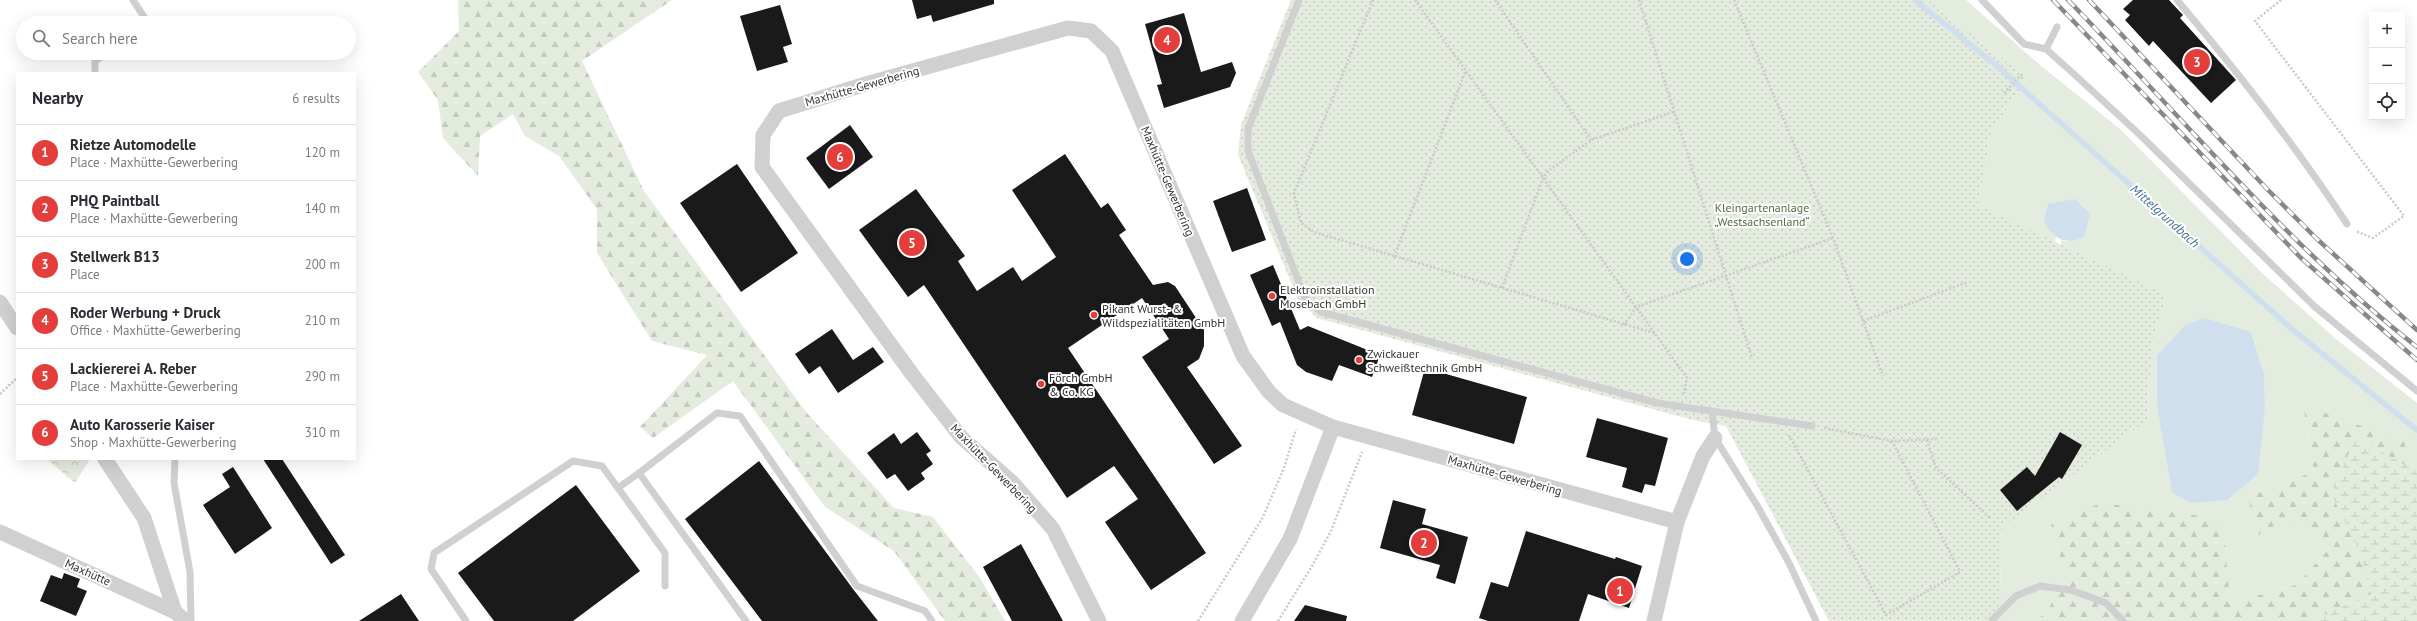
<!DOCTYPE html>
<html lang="en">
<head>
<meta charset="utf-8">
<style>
	:root { --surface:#fff; --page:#f2f2f3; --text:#2b2b33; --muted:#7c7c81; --line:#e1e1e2; --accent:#e33e3c }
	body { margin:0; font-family:"PT Sans",sans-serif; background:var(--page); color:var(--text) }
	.controls { position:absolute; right:12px; top:12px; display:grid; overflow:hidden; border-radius:0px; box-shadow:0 4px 16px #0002 }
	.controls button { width:36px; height:36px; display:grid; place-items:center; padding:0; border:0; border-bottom:1px solid var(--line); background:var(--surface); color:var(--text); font:20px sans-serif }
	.you { position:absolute; left:1687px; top:259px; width:14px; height:14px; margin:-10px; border:3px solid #fff; border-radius:50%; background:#1a73e8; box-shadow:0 0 0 6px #1a73e833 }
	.badge { display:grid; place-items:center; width:26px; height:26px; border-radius:50%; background:var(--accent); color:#fff; font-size:13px; font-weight:700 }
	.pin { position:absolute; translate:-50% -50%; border:2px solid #fff; box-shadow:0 1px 4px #0006 }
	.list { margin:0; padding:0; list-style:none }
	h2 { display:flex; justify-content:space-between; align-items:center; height:52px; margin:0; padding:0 16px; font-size:17px }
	h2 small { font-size:13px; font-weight:400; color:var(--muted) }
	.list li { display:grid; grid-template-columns:26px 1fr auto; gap:12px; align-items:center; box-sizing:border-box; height:56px; padding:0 16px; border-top:1px solid var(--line) }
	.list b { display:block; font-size:15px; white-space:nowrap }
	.list p { margin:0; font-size:13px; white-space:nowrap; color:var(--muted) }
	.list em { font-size:13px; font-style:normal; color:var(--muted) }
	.icon { flex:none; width:22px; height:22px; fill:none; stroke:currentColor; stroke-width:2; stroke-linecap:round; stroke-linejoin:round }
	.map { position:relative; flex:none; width:2417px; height:621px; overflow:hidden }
	.search { position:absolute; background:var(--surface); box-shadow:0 4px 16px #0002; left:16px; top:16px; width:340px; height:44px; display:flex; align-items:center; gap:10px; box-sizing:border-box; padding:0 14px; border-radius:22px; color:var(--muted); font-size:15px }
	.panel { position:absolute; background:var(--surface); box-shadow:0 4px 16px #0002; left:16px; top:72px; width:340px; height:388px; border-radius:0px }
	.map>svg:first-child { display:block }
	.grass { fill:#e4ebdf; fill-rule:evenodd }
	.forest { fill:url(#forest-firs) }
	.wetland { fill:url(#wetland-marsh) }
	.park { fill:url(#park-crowns) }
	.garden { fill:url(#garden-dots) }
	.water { fill:#cfdfed }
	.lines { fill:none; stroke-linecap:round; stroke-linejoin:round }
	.stream { stroke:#cfdfed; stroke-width:5.5 }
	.building { fill:#1a1a1a }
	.path { stroke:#cacaca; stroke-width:2.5; stroke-dasharray:2 2; stroke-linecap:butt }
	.service { stroke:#d0d0d0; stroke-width:7 }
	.minor { stroke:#d0d0d0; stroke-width:15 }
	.rail-casing { stroke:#888; stroke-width:4.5 }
	.rail { stroke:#fff; stroke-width:3; stroke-dasharray:9; stroke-linecap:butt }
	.poi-dot { fill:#e33e3c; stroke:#fff; stroke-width:1.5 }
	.labels { text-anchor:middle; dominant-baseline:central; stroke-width:4; stroke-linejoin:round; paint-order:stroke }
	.street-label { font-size:12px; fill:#333; stroke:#fff }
	.park-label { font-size:12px; fill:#516e40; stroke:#fff }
	.poi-label { font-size:12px; fill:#333; stroke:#fff; text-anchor:start }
	.water-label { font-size:13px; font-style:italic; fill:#406d95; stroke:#fff }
</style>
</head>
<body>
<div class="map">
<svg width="2417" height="621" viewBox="0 0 2417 621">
	<defs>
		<pattern id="forest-firs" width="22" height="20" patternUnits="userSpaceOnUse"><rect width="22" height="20" fill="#e4ebdf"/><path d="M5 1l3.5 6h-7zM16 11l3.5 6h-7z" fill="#c4cac0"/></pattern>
		<pattern id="wetland-marsh" width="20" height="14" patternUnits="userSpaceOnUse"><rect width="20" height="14" fill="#e4ebdf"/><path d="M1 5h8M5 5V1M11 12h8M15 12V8" fill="none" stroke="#c4cac0"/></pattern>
		<pattern id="park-crowns" width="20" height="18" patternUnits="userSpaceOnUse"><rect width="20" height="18" fill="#e4ebdf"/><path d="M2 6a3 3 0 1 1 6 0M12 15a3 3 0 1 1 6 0" fill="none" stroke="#c4cac0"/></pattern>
		<pattern id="garden-dots" width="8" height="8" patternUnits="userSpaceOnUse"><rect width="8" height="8" fill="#e4ebdf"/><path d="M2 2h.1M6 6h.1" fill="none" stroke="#c4cac0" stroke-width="1.8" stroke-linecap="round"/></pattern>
	</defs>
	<rect width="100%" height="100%" fill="#fff"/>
	<!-- grass -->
	<path class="grass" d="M 1928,0 L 1966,0 L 2041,66 L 2120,129 L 2262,273 L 2336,339 L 2417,403 L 2417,527 L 2303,405 L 2314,472 L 2287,518 L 2330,548 L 2296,585 L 2230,603 L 2051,524 L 2065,576 L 2049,608 L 2037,621 L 1999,621 L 2002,528 L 2147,420 L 2152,344 L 2167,295 L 2062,245 L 2061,240 L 2071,242 L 2050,232 L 2056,236 L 2055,242 L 1978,205 L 1991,132 L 2027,78 ZM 2251,332 L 2264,374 L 2265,406 L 2164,434 L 2157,405 Z"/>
	<!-- forest -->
	<g class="forest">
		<polygon points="458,0 672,0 582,61 644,191 806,412 894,508 933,517 980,578 1005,621 945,621 894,551 825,507 733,381 653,438 640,427 707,355 652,341 597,253 597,209 559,156 525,136 513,114 480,136 478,176 443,138 438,100 418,72 459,31"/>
		<polygon points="2303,405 2405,442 2407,519 2417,621 2037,621 2049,608 2065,576 2051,524 2101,503 2223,519 2230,603 2296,585 2330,548 2287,518 2258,535 2248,497 2314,472"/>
	</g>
	<!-- wetland -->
	<polygon class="wetland" points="2356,437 2417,472 2417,621 2309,621 2371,594 2358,548 2331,494"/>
	<!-- park -->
	<polygon class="park" points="90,459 75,483 48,460 48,459"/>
	<!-- garden -->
	<polygon class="garden" points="1291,0 1928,0 2027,78 1991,132 1978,205 2167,295 2152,344 2147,420 2002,528 1999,621 1829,621 1726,426 1693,420 1317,318 1298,299 1238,155 1241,125"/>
	<!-- water -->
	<g class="water">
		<path d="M 2075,199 L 2090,214 L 2084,237 C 2064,245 2054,240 2044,221 L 2048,204 Z"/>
		<polygon points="2204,318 2251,332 2264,374 2265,406 2258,474 2227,500 2190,503 2172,492 2157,405 2157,355 2186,325"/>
	</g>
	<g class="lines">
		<!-- stream -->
		<polyline class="stream" points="1915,0 1998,67 2293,330 2417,430"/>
	</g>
	<!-- building -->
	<g class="building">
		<polygon points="912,0 994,0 994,4 933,22 931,15 917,19"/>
		<polygon points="2133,0 2169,0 2183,15 2180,18 2236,80 2211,103 2153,41 2149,46 2125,20 2130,15 2123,9"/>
		<polygon points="780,5 792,44 783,47 788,62 757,71 740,16"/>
		<polygon points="1184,13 1201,72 1232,62 1236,73 1230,87 1164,108 1157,85 1162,84 1145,24"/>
		<polygon points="850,125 873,157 829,189 806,158"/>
		<polygon points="1065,154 1101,208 1108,203 1126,230 1119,235 1153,285 1168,282 1175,286 1204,330 1204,346 1199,359 1187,367 1242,446 1214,464 1142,357 1169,339 1142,298 1068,348 1206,553 1151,590 1105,522 1138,499 1114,466 1067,498 924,285 908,297 859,230 916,189 965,256 958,261 977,291 1013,267 1022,281 1056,257 1012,190"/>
		<polygon points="737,164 798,253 741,292 680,203"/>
		<polygon points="1247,188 1266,240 1232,252 1213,201"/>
		<polygon points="1273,265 1300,330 1308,326 1380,355 1372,377 1339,365 1332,381 1306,372 1297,365 1280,322 1272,326 1250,275"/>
		<polygon points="832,329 853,360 873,347 884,362 838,393 820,366 809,374 795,354"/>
		<polygon points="1425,368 1527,397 1514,444 1412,415"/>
		<polygon points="1597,418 1668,438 1655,486 1645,484 1642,493 1622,487 1627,468 1586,457"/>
		<polygon points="917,432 931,451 926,454 933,464 921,473 925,479 908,491 895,474 887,479 867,453 894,433 901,444"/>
		<polygon points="2060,432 2082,445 2062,479 2059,477 2017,511 2000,490 2027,467 2035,476"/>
		<polygon points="263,459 282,459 345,555 331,564"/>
		<polygon points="759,461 853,589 878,621 762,621 685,519"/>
		<polygon points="233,467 272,528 235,554 203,505 230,487 222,474"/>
		<polygon points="576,485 640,571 573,621 494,621 458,573"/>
		<polygon points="1393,500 1426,509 1422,524 1468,537 1455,584 1436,578 1440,565 1380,548"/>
		<polygon points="1526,531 1615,559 1616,557 1642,566 1629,608 1588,594 1579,621 1488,621 1479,618 1491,582 1508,587"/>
		<polygon points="1021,544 1063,621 1012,621 983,567"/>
		<polygon points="64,573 80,579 77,587 87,591 76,616 40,601 51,575 62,579"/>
		<polygon points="401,594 419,621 359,621"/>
		<polygon points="1305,605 1347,616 1346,621 1294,621"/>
	</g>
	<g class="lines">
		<!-- path -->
		<g class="path">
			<polyline points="1373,0 1294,193 1301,223 1314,232 1654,333"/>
			<polyline points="1415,0 1687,378 1683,396"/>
			<polyline points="1495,0 1591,140"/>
			<polyline points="1639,0 1752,358"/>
			<polyline points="1734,0 1833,238 1883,376"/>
			<polyline points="2281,0 2255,21 2404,216 2373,238 2355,231"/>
			<polyline points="2004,93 2022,74"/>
			<polyline points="1394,257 1466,70"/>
			<polyline points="1502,288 1543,178 1548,171 1591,140 1673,112"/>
			<polyline points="1863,321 1968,282"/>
			<polyline points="1624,325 1636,307 1833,238"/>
			<polyline points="0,394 17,378"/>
			<polyline points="1824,428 1892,441 1938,439"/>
			<polyline points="1789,435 1886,615 1960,572 1892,441"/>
			<polyline points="1927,440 1936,468 1990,518"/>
			<polyline points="1198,621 1263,517 1284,468 1296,429"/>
			<polyline points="1278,621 1312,566 1331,531 1362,452"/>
		</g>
		<!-- service -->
		<g class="service">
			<polyline points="133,0 148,23"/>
			<polyline points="1299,0 1248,129 1248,151 1305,298 1321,312 1657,403 1812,426"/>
			<polyline points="1982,0 2024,44 2046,49 2075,75 2139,134 2314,306 2417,391"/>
			<path d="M 2177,0 C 2238,72 2295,145 2347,224"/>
			<polyline points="2046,49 2057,27"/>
			<polyline points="95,73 95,61 107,53"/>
			<polyline points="1712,411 1715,438 1758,507 1789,563 1816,621"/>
			<polyline points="175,459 174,483 190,572 191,621"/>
			<polyline points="618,488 665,553 665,586"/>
			<polyline points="1992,620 2016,596 2040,586 2071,590 2106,603 2123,621"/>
			<polyline points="466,621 431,569 434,553 573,461 602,466 618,488 639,473"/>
			<polyline points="746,621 639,473 717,413 740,416 857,586 925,611 932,621"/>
		</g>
		<!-- minor -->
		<g class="minor">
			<polyline points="0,302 17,328"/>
			<polyline points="105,459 144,518 175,612"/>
			<polyline points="0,532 175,612 186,621"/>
			<polyline points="1099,621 1053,529 1012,482 961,437 912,374 762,167 763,135 779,111 869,83 1068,28 1091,31 1112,51 1243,356 1269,392 1283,405 1333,427 1677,522 1703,456 1715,438"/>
			<polyline points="1242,621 1290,539 1333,427"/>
			<polyline points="1654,621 1677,522"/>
		</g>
		<!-- rail casing -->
		<g class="rail-casing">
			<g id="rail">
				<polyline points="2053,0 2301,258 2417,360"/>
				<path d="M 2068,0 C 2182,117 2288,246 2417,347"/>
				<polyline points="2089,0 2267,189 2317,239 2417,330"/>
			</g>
		</g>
		<!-- rail -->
		<use href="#rail" class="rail"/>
	</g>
	<!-- markers -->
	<g class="poi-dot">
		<circle cx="1272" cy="296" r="4"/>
		<circle cx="1094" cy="315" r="4"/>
		<circle cx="1359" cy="360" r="4"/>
		<circle cx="1041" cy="384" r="4"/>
	</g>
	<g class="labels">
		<!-- street labels -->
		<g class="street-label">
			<text transform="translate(862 86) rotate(-16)">Maxhütte-Gewerbering</text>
			<text transform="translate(1168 181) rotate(67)">Maxhütte-Gewerbering</text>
			<text transform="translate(994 468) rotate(46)">Maxhütte-Gewerbering</text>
			<text transform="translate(1505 475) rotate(16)">Maxhütte-Gewerbering</text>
			<text transform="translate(88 572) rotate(24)">Maxhütte</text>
		</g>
		<!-- park labels -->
		<g class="park-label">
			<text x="1762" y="207">Kleingartenanlage<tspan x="1762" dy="14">„Westsachsenland“</tspan></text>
		</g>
		<!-- poi labels -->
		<g class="poi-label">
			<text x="1280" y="289">Elektroinstallation<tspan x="1280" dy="14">Mosebach GmbH</tspan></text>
			<text x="1102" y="308">Pikant Wurst- &amp;<tspan x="1102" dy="14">Wildspezialitäten GmbH</tspan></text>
			<text x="1367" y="353">Zwickauer<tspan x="1367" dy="14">Schweißtechnik GmbH</tspan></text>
			<text x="1049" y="377">Förch GmbH<tspan x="1049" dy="14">&amp; Co. KG</tspan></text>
		</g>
		<!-- water labels -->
		<g class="water-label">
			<text transform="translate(2165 216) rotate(42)">Mittelgrundbach</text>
		</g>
	</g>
</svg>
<div class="controls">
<button>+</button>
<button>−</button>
<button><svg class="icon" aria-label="locate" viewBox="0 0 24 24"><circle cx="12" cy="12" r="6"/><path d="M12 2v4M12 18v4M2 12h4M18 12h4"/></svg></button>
</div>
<div class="you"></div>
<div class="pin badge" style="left:1620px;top:591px">1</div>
<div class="pin badge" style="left:1424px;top:543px">2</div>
<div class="pin badge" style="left:2197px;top:62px">3</div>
<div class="pin badge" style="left:1167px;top:40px">4</div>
<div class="pin badge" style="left:912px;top:243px">5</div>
<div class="pin badge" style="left:840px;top:157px">6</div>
<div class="search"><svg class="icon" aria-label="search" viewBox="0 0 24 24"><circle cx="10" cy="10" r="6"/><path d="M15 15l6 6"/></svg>Search here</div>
<section class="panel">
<h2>Nearby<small>6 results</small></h2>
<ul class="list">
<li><span class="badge">1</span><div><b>Rietze Automodelle</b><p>Place · Maxhütte-Gewerbering</p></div><em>120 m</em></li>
<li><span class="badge">2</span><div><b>PHQ Paintball</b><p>Place · Maxhütte-Gewerbering</p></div><em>140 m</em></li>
<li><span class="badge">3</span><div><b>Stellwerk B13</b><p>Place</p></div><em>200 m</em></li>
<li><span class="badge">4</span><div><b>Roder Werbung + Druck</b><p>Office · Maxhütte-Gewerbering</p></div><em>210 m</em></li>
<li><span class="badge">5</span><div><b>Lackiererei A. Reber</b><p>Place · Maxhütte-Gewerbering</p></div><em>290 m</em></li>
<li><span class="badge">6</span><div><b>Auto Karosserie Kaiser</b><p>Shop · Maxhütte-Gewerbering</p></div><em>310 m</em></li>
</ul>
</section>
</div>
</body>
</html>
